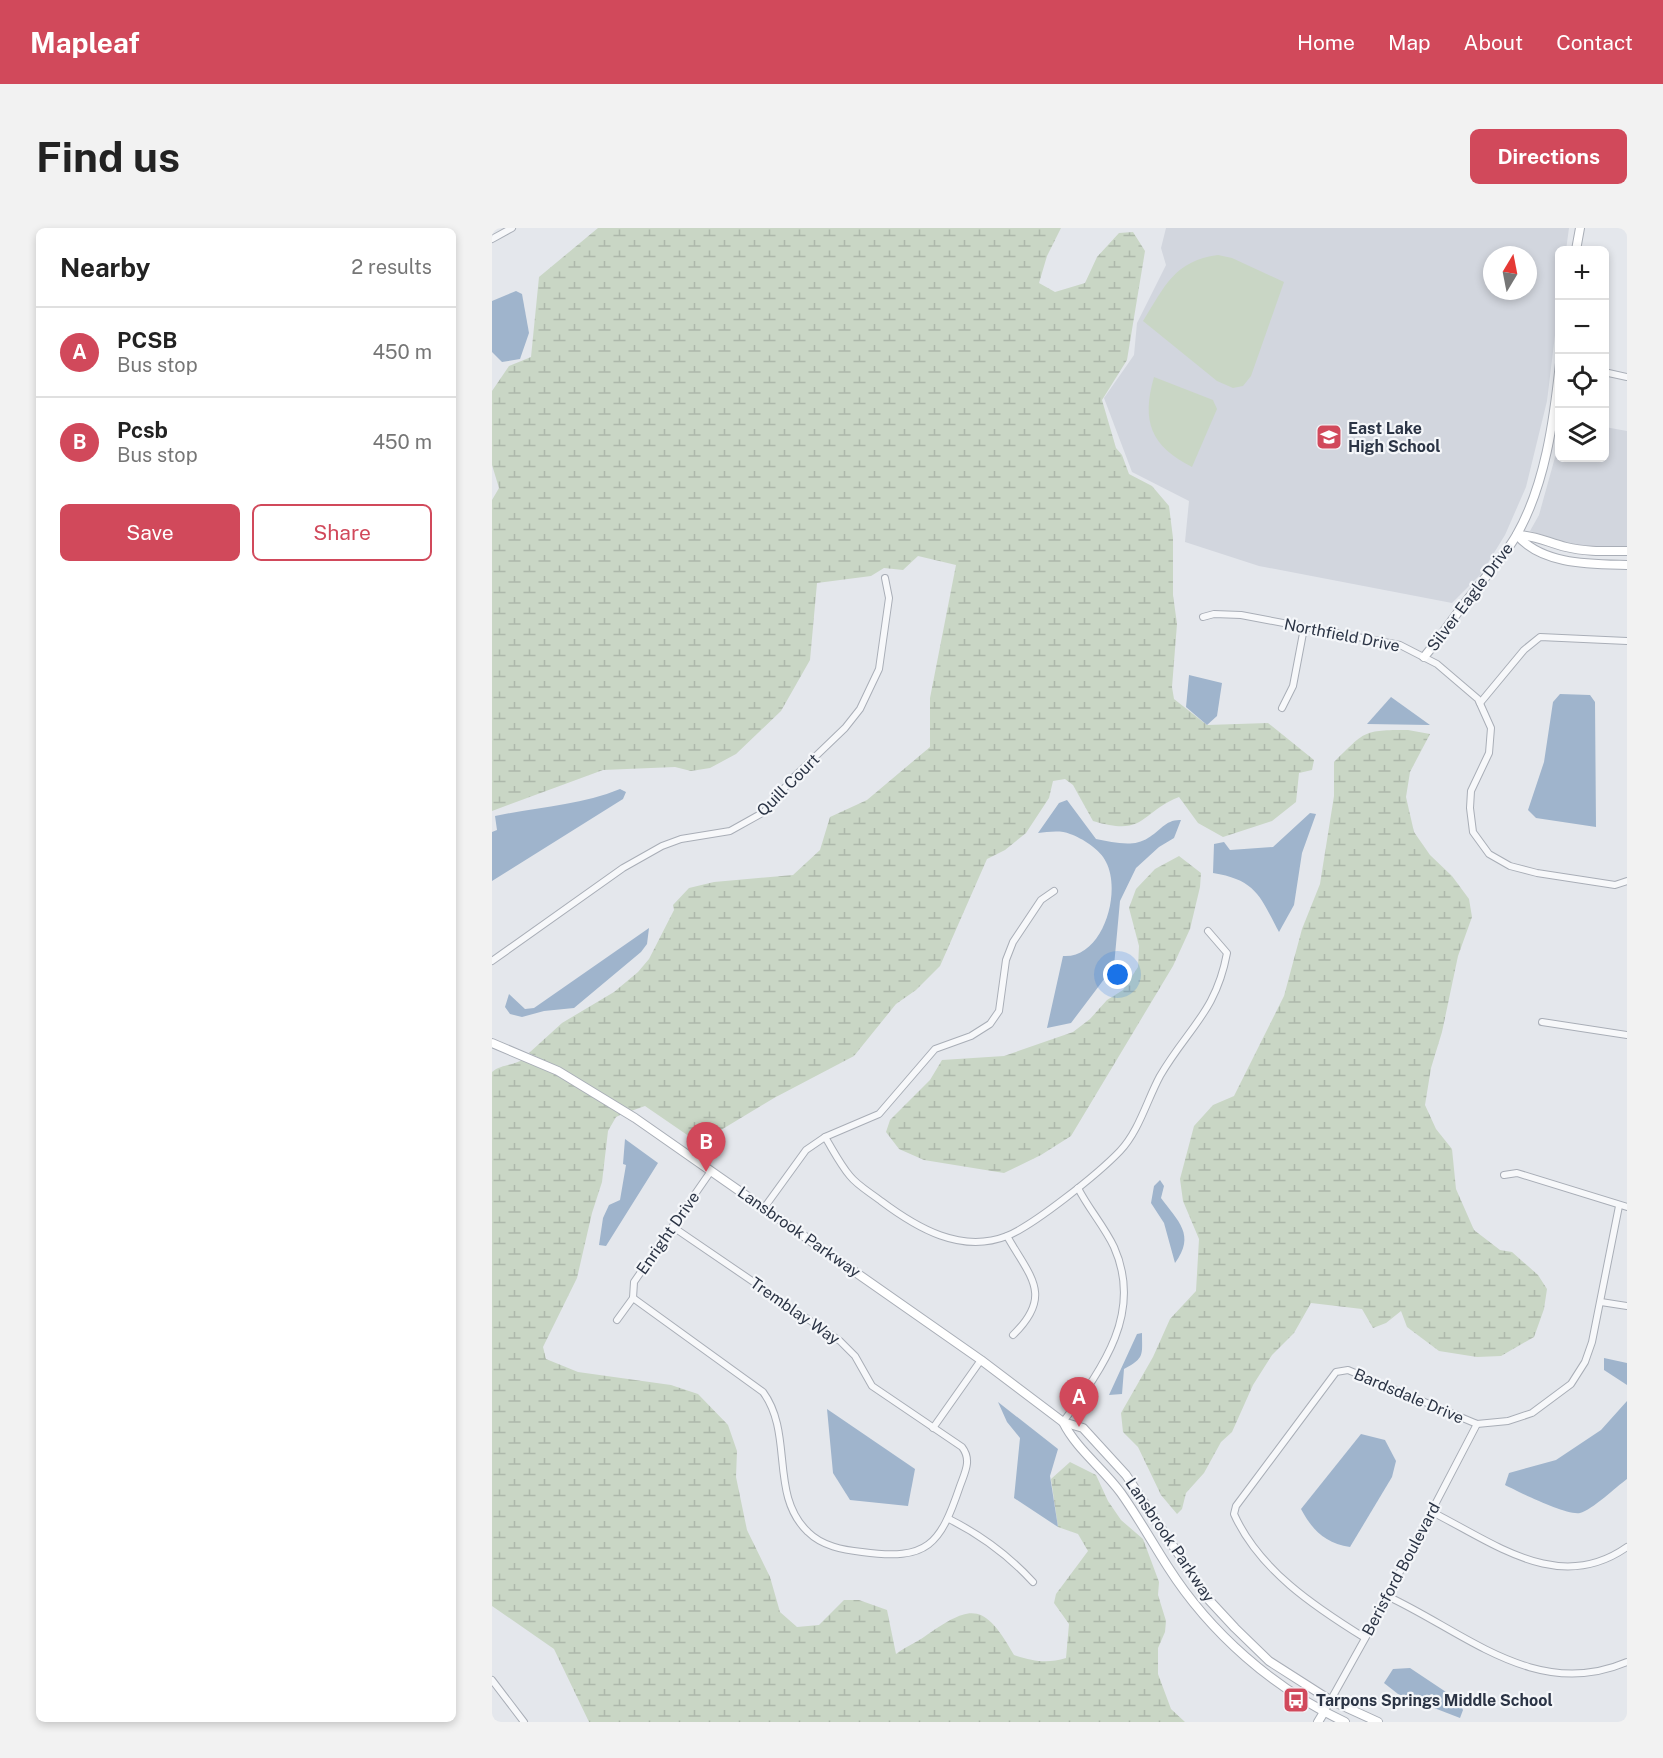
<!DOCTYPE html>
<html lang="en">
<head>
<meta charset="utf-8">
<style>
	:root { --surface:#fff; --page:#f2f2f2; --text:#222; --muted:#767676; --line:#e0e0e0; --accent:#d1495b }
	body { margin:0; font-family:"Public Sans",sans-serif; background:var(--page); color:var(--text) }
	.controls { position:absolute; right:18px; top:18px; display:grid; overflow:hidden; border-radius:9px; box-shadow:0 3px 9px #0003 }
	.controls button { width:54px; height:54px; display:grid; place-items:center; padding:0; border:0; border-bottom:2px solid var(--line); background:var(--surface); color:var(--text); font:30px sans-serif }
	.compass { position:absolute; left:991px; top:18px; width:54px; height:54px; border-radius:50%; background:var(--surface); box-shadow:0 3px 9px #0003; rotate:10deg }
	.you { position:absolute; left:626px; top:747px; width:21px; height:21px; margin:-15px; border:4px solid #fff; border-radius:50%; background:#1a73e8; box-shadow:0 0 0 9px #1a73e833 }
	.badge { display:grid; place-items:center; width:39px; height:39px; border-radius:50%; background:var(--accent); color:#fff; font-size:20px; font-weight:700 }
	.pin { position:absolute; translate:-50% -50px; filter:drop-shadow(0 2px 3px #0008) }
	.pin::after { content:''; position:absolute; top:32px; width:21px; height:18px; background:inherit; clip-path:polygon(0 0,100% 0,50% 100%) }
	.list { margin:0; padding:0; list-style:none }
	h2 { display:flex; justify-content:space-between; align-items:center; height:78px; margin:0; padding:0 24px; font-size:26px }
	h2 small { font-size:20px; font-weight:400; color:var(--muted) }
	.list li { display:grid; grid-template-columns:39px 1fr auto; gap:18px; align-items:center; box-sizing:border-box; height:90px; padding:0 24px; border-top:2px solid var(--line) }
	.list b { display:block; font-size:22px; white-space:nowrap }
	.list p { margin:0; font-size:20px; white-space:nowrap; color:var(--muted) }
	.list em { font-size:20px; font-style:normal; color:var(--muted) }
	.actions { display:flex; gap:12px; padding:18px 24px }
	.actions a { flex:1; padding:14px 0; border:2px solid var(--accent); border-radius:9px; text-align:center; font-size:21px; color:var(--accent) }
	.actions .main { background:var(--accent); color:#fff }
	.icon { flex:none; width:33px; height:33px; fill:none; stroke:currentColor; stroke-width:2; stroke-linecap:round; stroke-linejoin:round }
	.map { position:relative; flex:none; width:1135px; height:1494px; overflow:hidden; border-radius:9px }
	header { display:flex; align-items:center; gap:36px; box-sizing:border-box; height:84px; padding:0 30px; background:var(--accent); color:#fff }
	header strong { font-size:28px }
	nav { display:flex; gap:33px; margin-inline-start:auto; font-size:21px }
	.intro { display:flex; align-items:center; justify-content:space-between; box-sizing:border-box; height:144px; padding:0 36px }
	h1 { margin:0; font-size:42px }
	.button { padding:15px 27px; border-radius:9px; background:var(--accent); color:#fff; font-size:21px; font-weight:700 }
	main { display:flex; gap:36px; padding:0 36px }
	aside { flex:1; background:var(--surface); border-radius:9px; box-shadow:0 3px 9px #0003 }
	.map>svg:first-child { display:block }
	.built { fill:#d2d6de; fill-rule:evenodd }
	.wetland { fill:url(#wetland-marsh) }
	.garden { fill:#c9d6c5 }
	.water { fill:#9fb4cc }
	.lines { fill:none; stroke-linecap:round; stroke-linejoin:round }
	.street-casing { stroke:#a9aeb7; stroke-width:8 }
	.secondary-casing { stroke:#a9aeb7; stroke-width:10 }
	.street { stroke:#f7f8fa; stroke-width:6 }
	.secondary { stroke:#fff; stroke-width:8 }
	.labels { text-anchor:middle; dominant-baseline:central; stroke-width:4.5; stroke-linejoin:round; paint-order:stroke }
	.poi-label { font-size:16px; font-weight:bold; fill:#2b3445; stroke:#f4f6f9; text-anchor:start }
	.street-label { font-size:16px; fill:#2b3445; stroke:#f4f6f9 }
</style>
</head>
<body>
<header>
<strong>Mapleaf</strong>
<nav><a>Home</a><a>Map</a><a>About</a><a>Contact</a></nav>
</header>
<div class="intro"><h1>Find us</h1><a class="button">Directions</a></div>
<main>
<aside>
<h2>Nearby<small>2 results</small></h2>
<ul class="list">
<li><span class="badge">A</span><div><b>PCSB</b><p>Bus stop</p></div><em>450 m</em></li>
<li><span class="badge">B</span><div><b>Pcsb</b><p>Bus stop</p></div><em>450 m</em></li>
</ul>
<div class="actions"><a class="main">Save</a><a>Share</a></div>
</aside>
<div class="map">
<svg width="1135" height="1494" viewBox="0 0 1135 1494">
	<defs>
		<pattern id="wetland-marsh" width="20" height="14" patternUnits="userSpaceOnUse" patternTransform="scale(1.5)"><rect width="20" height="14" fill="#c9d6c5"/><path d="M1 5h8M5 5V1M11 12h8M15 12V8" fill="none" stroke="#adb8ab"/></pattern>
	</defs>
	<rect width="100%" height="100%" fill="#e4e7ec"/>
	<!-- built -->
	<g class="built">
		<path d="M 674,0 L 1077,0 L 1074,22 L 1068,22 L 1067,74 L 1055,173 L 1034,259 L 1013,307 L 989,346 L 960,375 L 767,338 L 693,314 L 697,273 L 640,244 L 612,170 L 642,127 L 645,95 L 674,37 L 669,20 ZM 1000,27 L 1036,27 L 1036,63 L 1000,63 Z"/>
		<polygon points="1113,199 1135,203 1135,319 1103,320 1075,315 1038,303 1047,287 1067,215 1068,230 1112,230"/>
	</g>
	<!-- wetland -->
	<g class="wetland">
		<path d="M 106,0 L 569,0 L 555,28 L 547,55 L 563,64 L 593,55 L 605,29 L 627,5 L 641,4 L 653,23 L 635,132 L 610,172 L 624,220 L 630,227 L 637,246 L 660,258 L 677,278 L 681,310 L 681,367 L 685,396 L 680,459 L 682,471 L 715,497 L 776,495 L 822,532 L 820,542 L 807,545 L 804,574 L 780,593 L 731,609 L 706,595 L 687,569 C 647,585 654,609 601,593 L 581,557 L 573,551 L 561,553 L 557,570 L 534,605 L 513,622 L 495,631 L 448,738 L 424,762 L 404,776 L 362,828 L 282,870 L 219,908 L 204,913 L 153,878 L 139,883 L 67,840 L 37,825 L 70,795 L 122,764 L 146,744 L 157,731 L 182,682 L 181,677 L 197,660 L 222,654 L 301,647 L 328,622 L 338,589 L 375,572 L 438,519 L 438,470 L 464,337 L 426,328 L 411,342 L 392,340 L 379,348 L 325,355 L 318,432 L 289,483 L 244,526 L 218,540 L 199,543 L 183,539 L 111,542 L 0,583 L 0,272 L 7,260 L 0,237 L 0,163 L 17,138 L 39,129 L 47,49 Z"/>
		<path d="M 916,502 L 938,506 L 918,544 L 914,569 L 922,604 L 938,627 L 960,648 L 977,671 L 980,689 L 966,728 L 950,804 L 939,840 L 933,877 L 944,901 L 960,921 L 964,961 L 982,1002 L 1008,1022 L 1020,1024 L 1046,1047 L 1055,1061 L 1052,1081 L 1042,1109 L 1009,1128 L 985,1129 L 947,1123 L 915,1099 L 909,1083 L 894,1095 L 881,1100 L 870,1081 L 819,1075 L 802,1105 L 780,1127 L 761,1157 L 740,1204 L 729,1214 L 712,1245 L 694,1265 L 690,1281 L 685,1286 L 669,1267 L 646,1219 L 631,1204 L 629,1185 L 661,1129 L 678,1091 L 704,1063 L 707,1011 L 691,973 L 688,951 L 702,898 L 721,877 L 742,868 L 792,768 L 810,701 L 828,656 L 842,568 L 842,534 C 874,503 870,502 916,502 Z"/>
		<polygon points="687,628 709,645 708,659 698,701 681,738 579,908 549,927 512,945 432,932 407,921 394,904 398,892 438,852 450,832 512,828 581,804 598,791 615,772 631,762 646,739 647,718 637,680 644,661 663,641"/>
		<path d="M 31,831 L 64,847 L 130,886 L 124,889 L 116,903 L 110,954 L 100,985 L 85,1050 L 51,1119 L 54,1131 L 86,1144 L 179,1157 L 206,1166 L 236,1197 L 245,1223 L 244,1249 L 255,1302 L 278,1349 L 288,1384 L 305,1399 L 327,1397 L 352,1372 L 367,1372 L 395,1382 L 404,1426 C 413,1419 423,1415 432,1409 C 478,1377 491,1372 522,1427 C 541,1433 555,1436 574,1430 L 577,1396 L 562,1375 L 564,1366 L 596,1323 L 586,1306 L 566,1299 L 559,1251 L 578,1234 L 604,1247 L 616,1273 L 629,1292 L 651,1311 L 667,1354 L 666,1367 L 674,1393 L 673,1404 L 666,1420 L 666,1446 L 679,1481 L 693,1494 L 97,1494 L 62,1421 L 0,1378 L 0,844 C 9,836 22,838 31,831 Z"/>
	</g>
	<!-- garden -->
	<g class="garden">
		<path d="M 726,27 L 740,30 L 792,54 L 759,148 L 751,158 L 741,160 L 725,153 L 651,93 C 673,58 682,33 726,27 Z"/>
		<path d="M 662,149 L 721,172 L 725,181 L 700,239 C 659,218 649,194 662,149 Z"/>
	</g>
	<!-- water -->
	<g class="water">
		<polygon points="24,63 30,66 37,105 28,131 10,134 0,124 0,73"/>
		<polygon points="697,447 730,455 725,488 715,497 694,479"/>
		<polygon points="1068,466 1098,467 1103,474 1104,599 1044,590 1036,582 1052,534 1061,474"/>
		<polygon points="899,469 938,497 875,496"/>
		<path d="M 128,561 L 134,564 L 131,571 L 0,653 L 0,604 L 5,602 L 3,588 C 45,579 89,577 128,561 Z"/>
		<path d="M 575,572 L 604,611 C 621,614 641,620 656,610 C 668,603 674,591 689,592 L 682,610 L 667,619 L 644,640 L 628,673 L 622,738 L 579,795 L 555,800 L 571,728 C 611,731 630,664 614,634 C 609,622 590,610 578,606 C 569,602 556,604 546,605 L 567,575 Z"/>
		<path d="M 818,585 L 824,586 L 810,625 L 802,677 L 787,704 C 768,668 764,652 721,645 L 722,616 L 732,614 L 738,622 L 781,619 Z"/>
		<polygon points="157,700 155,716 149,724 82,780 52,783 30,789 18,786 13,779 17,766 33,781 42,780"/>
		<polygon points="133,911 166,935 114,1018 107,1017 111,990 117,977 128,972 134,937 131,936"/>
		<path d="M 668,952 L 672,958 L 669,970 C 686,993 704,1007 683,1035 L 672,995 L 659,975 L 662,958 Z"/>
		<path d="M 650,1105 C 650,1127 653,1130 632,1141 L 630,1166 L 617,1167 L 645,1106 Z"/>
		<polygon points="1112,1130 1135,1135 1135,1157 1112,1142"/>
		<path d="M 1135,1173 L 1135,1251 C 1124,1259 1100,1282 1088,1285 C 1075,1288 1027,1264 1013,1257 L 1017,1245 L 1064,1232 L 1109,1202 Z"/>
		<polygon points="506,1174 566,1221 558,1248 566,1299 522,1270 528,1210 515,1194"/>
		<polygon points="335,1181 423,1241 416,1278 358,1272 341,1245"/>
		<path d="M 869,1206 L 893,1212 L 904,1233 L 900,1249 L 858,1319 C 833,1315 821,1303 809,1281 Z"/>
		<polygon points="918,1440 966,1472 971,1482 968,1490 906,1466 892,1455 901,1441"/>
	</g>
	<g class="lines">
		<!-- street casing -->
		<g class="street-casing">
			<g id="street">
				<polyline points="0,11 20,0"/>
				<polyline points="1112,144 1135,149"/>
				<polyline points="711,389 722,386 749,387 908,417 945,436 986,471 999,500 997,525 979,563 978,580 981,604 997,626 1018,638 1045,645 1123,657 1135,653"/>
				<polyline points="988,475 1032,422 1048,409 1135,413"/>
				<polyline points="790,480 801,458 812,400"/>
				<polyline points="0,733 131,640 170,618 189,611 238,603 272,584 301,550 353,500 368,481 387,441 397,370 393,350"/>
				<polyline points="1050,794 1135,807"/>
				<path d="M 333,909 C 341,922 348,936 358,948 C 366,958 379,965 389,973 C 425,1000 469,1026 515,1008 C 542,997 606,946 628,923 C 647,903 655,872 668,848 C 696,800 724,784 735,725 L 716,703"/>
				<polyline points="1012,947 1025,945 1135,979"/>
				<polyline points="272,980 314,922 333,909 387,886 443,821 479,808 498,796 507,783 514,732 521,714 549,672 562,663"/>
				<path d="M 515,1008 C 538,1049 562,1067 521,1107"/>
				<path d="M 141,1070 L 271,1164 C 302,1206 277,1267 316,1304 C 330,1318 351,1322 370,1324 C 436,1333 448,1317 468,1258 C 473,1244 480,1232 470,1219 L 380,1158 L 363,1128 L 348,1113 L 181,999"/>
				<polyline points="141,1070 142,1054 219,943"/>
				<polyline points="1109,1074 1135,1078"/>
				<polyline points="125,1092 141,1070"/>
				<path d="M 571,1194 C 609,1142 652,1086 622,1019 C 612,998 596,980 586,960"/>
				<polyline points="441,1200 489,1132"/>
				<path d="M 940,1284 C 1002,1315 1067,1367 1135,1319"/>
				<path d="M 457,1291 C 487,1306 518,1329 541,1354"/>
				<path d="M 895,1368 C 973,1404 1044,1473 1135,1434"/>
				<path d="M 873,1410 C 823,1379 767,1342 742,1286 L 744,1278 L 844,1144 L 856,1142 L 985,1196 L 1016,1193 L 1040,1185 L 1079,1156 L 1093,1134 L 1100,1114 L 1127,978"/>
				<polyline points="0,1452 32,1494"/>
				<polyline points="832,1484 875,1407 985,1196"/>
			</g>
		</g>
		<!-- secondary casing -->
		<g class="secondary-casing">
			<g id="secondary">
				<polyline points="1084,22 1088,0"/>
				<path d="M 1025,307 C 1050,337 1099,336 1135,337"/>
				<path d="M 1025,307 C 1043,307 1057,315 1074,319 C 1094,324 1115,323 1135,323"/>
				<path d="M 932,429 C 949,409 963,387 979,367 C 994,348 1011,330 1024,308 C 1053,258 1062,192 1068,135"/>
				<polyline points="0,815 66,843 143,890 489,1132 571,1194 591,1200 634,1247 717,1372 743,1400 777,1433 838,1472 886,1494"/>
				<path d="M 571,1194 C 585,1222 611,1240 629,1265 C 646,1289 660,1314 676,1339 C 718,1405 782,1461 853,1494"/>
				<polyline points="826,1494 832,1484"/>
			</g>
		</g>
		<!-- street -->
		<use href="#street" class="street"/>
		<!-- secondary -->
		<use href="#secondary" class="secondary"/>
	</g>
	<!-- icons -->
	<defs>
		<g id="school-square" transform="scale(1.35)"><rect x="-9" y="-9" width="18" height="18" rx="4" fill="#d1495b" stroke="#f4f6f9"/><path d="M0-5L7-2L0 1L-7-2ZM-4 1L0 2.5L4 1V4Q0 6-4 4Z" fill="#fff"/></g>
		<g id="bus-square" transform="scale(1.35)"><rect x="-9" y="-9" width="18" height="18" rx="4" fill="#d1495b" stroke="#f4f6f9"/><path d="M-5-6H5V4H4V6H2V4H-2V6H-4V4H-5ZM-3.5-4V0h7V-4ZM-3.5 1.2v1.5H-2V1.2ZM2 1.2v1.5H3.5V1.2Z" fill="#fff"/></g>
	</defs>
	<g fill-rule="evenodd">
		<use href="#school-square" x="837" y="209"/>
		<use href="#bus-square" x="804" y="1472"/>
	</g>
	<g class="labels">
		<!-- poi labels -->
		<g class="poi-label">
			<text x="856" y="200">East Lake<tspan x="856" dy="18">High School</tspan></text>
			<text x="824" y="1472">Tarpons Springs Middle School</text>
		</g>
		<!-- street labels -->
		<g class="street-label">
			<text transform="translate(978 369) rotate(-53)">Silver Eagle Drive</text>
			<text transform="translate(850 407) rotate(11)">Northfield Drive</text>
			<text transform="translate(296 557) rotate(-45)">Quill Court</text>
			<text transform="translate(307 1004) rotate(35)">Lansbrook Parkway</text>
			<text transform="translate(176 1005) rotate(-55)">Enright Drive</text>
			<text transform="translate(303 1083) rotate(35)">Tremblay Way</text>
			<text transform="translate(917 1168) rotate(23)">Bardsdale Drive</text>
			<text transform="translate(678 1312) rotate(56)">Lansbrook Parkway</text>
			<text transform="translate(909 1341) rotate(-62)">Berisford Boulevard</text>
		</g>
	</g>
</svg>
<div class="controls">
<button>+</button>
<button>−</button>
<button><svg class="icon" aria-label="locate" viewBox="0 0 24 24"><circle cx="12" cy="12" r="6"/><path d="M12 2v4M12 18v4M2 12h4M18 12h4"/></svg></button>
<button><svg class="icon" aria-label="layers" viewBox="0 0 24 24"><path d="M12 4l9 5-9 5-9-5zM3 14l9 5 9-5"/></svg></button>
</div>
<svg class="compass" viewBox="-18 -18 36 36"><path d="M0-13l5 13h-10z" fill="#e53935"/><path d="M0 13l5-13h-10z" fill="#767676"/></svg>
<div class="you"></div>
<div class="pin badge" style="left:587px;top:1199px">A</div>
<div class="pin badge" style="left:214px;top:944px">B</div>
</div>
</main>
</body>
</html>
